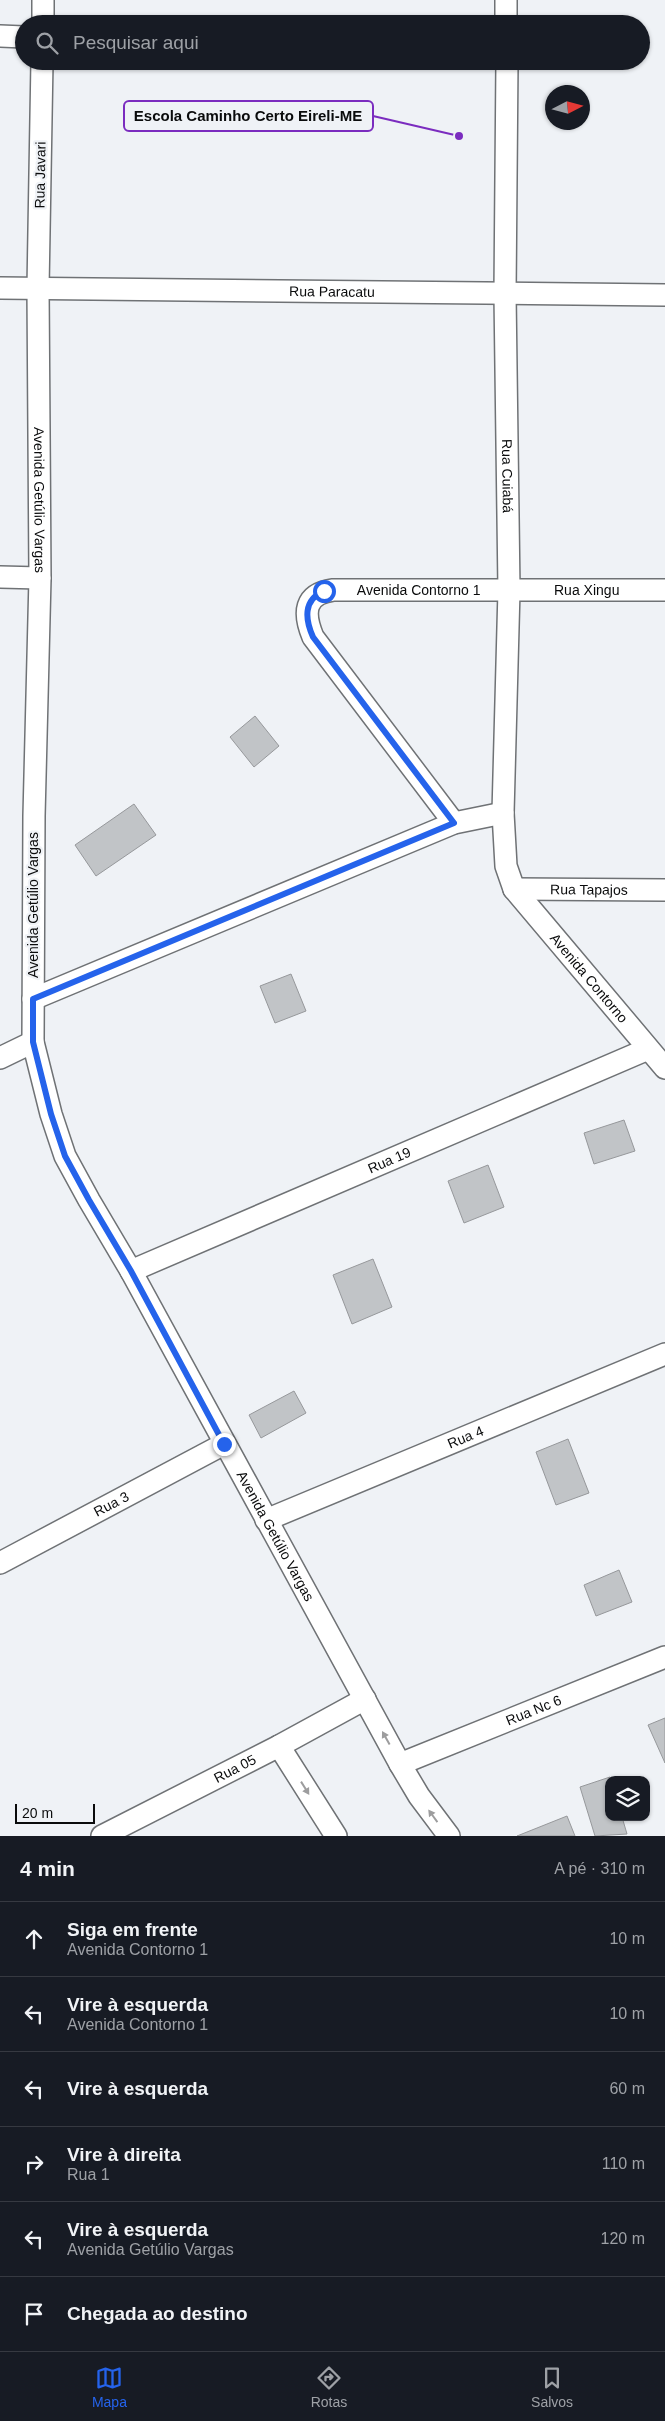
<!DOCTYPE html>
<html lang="pt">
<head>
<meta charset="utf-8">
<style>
	:root { --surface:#171b24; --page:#20242c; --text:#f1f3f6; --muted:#9ea1a6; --line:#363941; --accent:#2563eb }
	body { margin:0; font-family:Arial,sans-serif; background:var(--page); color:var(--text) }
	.controls { position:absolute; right:15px; bottom:15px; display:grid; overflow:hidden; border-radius:10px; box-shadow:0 1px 4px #0004 }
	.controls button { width:45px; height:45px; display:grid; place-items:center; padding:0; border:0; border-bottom:1px solid var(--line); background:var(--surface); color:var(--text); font:25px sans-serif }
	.compass { position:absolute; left:545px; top:85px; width:45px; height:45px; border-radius:50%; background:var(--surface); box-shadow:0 1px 4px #0004; rotate:84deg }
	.scale { position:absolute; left:15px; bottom:12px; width:80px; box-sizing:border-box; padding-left:5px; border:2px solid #0a0b0c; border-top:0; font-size:14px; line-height:18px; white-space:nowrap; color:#0a0b0c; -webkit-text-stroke:4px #eff2f6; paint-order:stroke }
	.stop { position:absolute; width:15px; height:15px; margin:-11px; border:4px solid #2563eb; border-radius:50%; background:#fff }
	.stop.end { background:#2563eb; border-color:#fff; box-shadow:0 1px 5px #0008 }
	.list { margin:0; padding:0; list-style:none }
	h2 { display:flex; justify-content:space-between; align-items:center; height:65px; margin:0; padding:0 20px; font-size:21px }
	h2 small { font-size:16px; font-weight:400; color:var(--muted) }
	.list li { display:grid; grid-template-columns:32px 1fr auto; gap:15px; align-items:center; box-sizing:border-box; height:75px; padding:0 20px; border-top:1px solid var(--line) }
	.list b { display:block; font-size:19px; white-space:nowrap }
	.list p { margin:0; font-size:16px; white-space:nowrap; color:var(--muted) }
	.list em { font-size:16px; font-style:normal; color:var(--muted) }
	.icon { flex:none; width:28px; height:28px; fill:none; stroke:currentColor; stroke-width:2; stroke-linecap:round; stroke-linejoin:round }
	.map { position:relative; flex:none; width:665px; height:1836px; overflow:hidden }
	.search { position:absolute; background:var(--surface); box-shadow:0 1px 4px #0004; left:15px; right:15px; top:15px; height:55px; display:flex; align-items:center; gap:12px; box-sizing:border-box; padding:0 18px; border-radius:28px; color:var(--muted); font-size:19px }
	.sheet { height:515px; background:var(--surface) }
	nav { display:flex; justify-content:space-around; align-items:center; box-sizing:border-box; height:70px; border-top:1px solid var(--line); background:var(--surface); font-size:14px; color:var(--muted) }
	nav a { display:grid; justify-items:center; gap:2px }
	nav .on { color:var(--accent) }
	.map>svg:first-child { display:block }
	.building { fill:#c1c4c7; stroke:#96989b }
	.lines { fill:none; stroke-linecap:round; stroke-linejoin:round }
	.minor-casing { stroke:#6f7275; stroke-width:24 }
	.minor { stroke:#fff; stroke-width:21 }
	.oneway { fill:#9d9d9e }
	.route { stroke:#2563eb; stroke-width:6 }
	.labels { text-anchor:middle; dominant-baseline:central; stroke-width:4.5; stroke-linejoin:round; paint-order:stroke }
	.street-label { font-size:14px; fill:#0a0b0c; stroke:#eff2f6 }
	.leader { fill:none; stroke:#7b2cbf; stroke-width:2 }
	.callout-dot { fill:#7b2cbf; stroke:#eff2f6; stroke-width:2 }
	.callout { fill:#eff2f6; stroke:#7b2cbf; stroke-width:2 }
	.callout-label { font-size:15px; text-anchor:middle; font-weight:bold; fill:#0a0b0c }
</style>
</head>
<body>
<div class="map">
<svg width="665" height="1836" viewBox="0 0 665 1836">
	<rect width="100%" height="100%" fill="#eff2f6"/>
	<!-- building -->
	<g class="building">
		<polygon points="255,716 279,746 254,767 230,737"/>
		<polygon points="134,804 156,835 96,876 75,845"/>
		<polygon points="291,974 306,1011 275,1023 260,986"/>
		<polygon points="624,1120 635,1151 594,1164 584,1133"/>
		<polygon points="488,1165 504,1207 464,1223 448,1181"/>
		<polygon points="373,1259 392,1307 352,1324 333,1275"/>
		<polygon points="294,1391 306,1413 261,1438 249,1415"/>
		<polygon points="568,1439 589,1493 556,1505 536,1452"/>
		<polygon points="619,1570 632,1602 596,1616 584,1585"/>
		<polygon points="665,1718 665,1763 648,1725"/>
		<polygon points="610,1777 609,1817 622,1817 627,1834 595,1836 580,1787"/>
		<polygon points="567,1816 575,1836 517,1836"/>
	</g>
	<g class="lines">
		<!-- minor casing -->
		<g class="minor-casing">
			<g id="minor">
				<polyline points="506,0 506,24"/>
				<polyline points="43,24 43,0"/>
				<polyline points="0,36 24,37"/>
				<path id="s1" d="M 42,61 L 38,288 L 40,578 L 34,816 L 33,1042 L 51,1114 L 65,1156 L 89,1200 L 131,1271 L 400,1764 L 419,1796 L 449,1836"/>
				<path id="s2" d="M 507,61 L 505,294 L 509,590 L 503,813 L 506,866 L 514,889 L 665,1068"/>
				<path id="s3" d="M 0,288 L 665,295"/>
				<polyline points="0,577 40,578"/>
				<path id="s4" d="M 454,823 L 313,637 C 303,613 304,594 333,590 L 665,590"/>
				<path id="s5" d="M 514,889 L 665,890"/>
				<polyline points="33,999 454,823 503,813"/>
				<polyline points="0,1058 33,1042"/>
				<path id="s6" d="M 131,1271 L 648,1049"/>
				<path id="s7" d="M 266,1520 L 665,1354"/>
				<path id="s8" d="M 0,1563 L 224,1444"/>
				<polyline points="279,1746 336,1836"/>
				<path id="s9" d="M 400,1764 L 665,1657"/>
				<path id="s10" d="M 102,1836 L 279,1746 L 365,1699"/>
			</g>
		</g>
		<!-- minor -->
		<use href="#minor" class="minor"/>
	</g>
	<!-- one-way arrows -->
	<defs><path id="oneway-solid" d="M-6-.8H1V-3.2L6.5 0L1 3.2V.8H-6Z" transform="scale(1.25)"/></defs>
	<g class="oneway">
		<use href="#oneway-solid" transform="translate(386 1738) rotate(-119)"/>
		<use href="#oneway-solid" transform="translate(305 1788) rotate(58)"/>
		<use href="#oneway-solid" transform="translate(433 1816) rotate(-126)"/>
	</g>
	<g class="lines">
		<!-- route -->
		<path class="route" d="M 224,1444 L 131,1271 L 89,1200 L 65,1156 L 51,1114 L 33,1042 L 33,999 L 454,823 L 313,637 C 305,619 303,600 324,591"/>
	</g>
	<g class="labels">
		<!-- street labels -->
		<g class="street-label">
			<text transform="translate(40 175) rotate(-89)">Rua Javari</text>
			<text stroke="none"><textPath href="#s3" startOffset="332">Rua Paracatu</textPath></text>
			<text stroke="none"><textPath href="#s2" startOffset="415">Rua Cuiabá</textPath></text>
			<text stroke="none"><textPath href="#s1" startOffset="439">Avenida Getúlio Vargas</textPath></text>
			<text stroke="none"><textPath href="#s4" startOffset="382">Avenida Contorno 1</textPath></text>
			<text stroke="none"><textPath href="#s4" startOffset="550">Rua Xingu</textPath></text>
			<text stroke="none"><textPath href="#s5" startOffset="75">Rua Tapajos</textPath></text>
			<text transform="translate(33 905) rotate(-90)">Avenida Getúlio Vargas</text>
			<text stroke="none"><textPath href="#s2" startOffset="946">Avenida Contorno</textPath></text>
			<text stroke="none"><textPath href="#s6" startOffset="281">Rua 19</textPath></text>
			<text stroke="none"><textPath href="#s7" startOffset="216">Rua 4</textPath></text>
			<text stroke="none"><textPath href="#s8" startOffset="126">Rua 3</textPath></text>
			<text stroke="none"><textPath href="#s1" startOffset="1534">Avenida Getúlio Vargas</textPath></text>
			<text stroke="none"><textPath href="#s9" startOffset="144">Rua Nc 6</textPath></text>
			<text stroke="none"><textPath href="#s10" startOffset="149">Rua 05</textPath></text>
		</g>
	</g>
	<!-- callouts -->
	<path class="leader" d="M459 136L373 116"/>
	<circle class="callout-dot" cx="459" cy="136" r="5"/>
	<rect class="callout" x="124" y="101" width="249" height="30" rx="5"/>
	<g class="callout-label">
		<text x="248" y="121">Escola Caminho Certo Eireli-ME</text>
	</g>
</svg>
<div class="controls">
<button><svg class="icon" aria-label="layers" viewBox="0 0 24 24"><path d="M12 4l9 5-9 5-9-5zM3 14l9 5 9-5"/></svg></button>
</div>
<svg class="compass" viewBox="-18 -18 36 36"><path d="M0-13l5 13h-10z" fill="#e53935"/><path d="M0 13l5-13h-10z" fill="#9ea1a6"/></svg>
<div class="scale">20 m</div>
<div class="stop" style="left:324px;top:591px"></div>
<div class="stop end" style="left:224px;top:1444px"></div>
<div class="search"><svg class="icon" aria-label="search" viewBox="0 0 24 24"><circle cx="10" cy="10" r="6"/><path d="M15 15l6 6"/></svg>Pesquisar aqui</div>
</div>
<section class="sheet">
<h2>4 min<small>A pé · 310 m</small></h2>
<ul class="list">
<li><svg class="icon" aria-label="ahead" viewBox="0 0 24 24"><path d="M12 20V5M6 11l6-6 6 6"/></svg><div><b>Siga em frente</b><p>Avenida Contorno 1</p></div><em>10 m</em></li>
<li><svg class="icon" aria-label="left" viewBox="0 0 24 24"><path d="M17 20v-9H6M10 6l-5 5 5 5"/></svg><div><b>Vire à esquerda</b><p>Avenida Contorno 1</p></div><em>10 m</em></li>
<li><svg class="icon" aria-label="left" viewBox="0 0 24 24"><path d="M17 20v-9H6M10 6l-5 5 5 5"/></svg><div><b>Vire à esquerda</b></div><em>60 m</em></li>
<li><svg class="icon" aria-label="right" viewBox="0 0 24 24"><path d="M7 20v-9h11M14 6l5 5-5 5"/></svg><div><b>Vire à direita</b><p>Rua 1</p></div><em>110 m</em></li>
<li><svg class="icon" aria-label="left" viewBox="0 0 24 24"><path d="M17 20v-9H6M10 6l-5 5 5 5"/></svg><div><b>Vire à esquerda</b><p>Avenida Getúlio Vargas</p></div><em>120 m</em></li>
<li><svg class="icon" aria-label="arrive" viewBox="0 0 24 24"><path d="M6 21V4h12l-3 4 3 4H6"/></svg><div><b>Chegada ao destino</b></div></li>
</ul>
</section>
<nav>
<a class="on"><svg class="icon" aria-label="map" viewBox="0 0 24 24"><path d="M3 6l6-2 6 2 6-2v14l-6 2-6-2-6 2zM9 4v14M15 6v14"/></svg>Mapa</a>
<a><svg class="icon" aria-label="directions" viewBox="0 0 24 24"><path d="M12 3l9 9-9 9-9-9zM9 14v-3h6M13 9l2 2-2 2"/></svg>Rotas</a>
<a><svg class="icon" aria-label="saved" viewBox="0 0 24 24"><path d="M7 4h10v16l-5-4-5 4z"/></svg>Salvos</a>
</nav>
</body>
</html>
